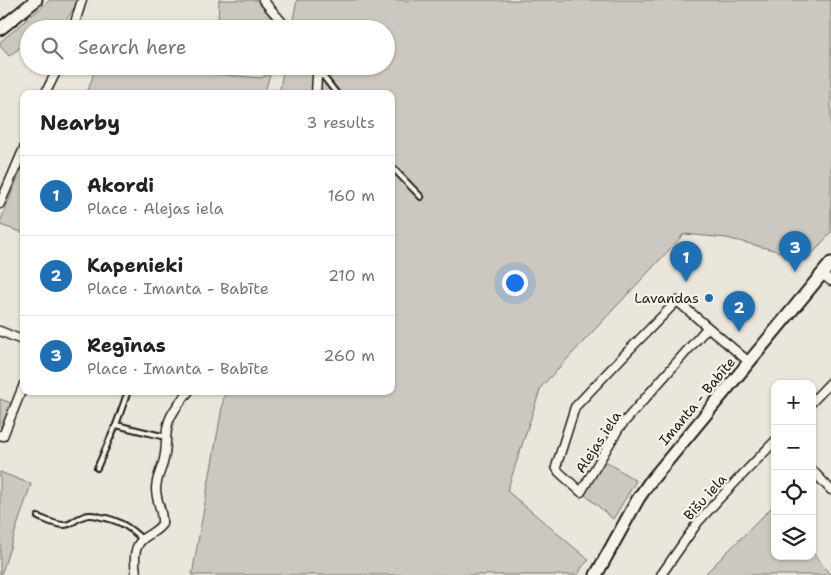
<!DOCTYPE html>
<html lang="en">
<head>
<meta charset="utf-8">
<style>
	:root { --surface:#fff; --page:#f2f2f2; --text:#222; --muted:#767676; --line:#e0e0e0; --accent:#1f6fb2 }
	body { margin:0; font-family:"Shantell Sans",sans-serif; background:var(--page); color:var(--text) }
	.controls { position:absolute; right:15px; bottom:15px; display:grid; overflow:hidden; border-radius:10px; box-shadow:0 1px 4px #0004 }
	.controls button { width:45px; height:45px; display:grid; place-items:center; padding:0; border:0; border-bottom:1px solid var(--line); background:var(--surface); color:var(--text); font:25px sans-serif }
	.you { position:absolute; left:514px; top:282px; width:18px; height:18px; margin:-12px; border:4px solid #fff; border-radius:50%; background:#1a73e8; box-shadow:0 0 0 8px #1a73e833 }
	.badge { display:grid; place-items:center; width:32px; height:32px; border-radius:50%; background:var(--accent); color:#fff; font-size:16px; font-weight:700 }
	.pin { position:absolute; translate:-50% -41px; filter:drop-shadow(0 1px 2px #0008) }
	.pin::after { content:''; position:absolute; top:26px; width:18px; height:15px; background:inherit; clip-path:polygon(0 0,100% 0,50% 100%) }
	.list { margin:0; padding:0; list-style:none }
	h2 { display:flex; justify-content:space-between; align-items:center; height:65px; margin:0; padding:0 20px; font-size:21px }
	h2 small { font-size:16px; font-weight:400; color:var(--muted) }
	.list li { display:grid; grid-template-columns:32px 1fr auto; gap:15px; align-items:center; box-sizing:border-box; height:80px; padding:0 20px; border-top:1px solid var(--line) }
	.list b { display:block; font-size:19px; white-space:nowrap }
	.list p { margin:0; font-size:16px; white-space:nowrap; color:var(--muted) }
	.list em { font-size:16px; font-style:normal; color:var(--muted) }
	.icon { flex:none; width:28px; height:28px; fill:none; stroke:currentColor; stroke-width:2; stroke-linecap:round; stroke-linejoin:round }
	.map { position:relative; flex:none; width:831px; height:575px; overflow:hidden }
	.search { position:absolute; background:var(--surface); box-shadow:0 1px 4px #0004; left:20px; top:20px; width:375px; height:55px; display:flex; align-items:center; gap:12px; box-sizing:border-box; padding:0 18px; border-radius:28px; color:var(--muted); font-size:19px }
	.panel { position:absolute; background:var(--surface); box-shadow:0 1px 4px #0004; left:20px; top:90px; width:375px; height:305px; border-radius:10px }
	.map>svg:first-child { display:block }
	.green { fill:#ccc8c0; stroke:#74726e }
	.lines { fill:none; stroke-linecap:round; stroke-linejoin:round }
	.lane-casing { stroke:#1c1c1c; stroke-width:8 }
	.street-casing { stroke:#1c1c1c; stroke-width:11 }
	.secondary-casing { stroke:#1c1c1c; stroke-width:15 }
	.lane { stroke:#f7f3e8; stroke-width:4 }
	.street { stroke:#f7f3e8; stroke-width:8 }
	.secondary { stroke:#f7f3e8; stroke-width:11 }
	.poi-dot { fill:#1f6fb2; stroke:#f7f3e8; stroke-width:2 }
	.labels { text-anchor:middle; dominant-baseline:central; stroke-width:4.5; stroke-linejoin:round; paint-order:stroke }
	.poi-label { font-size:14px; fill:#1c1c1c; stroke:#f7f3e8; text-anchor:end }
	.street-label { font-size:14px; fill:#1c1c1c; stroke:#f7f3e8 }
</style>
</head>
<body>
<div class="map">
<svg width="831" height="575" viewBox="0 0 831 575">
	<rect width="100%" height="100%" fill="#eae6dc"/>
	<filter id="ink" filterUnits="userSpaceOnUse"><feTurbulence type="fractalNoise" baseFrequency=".02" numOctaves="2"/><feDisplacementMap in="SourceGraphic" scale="10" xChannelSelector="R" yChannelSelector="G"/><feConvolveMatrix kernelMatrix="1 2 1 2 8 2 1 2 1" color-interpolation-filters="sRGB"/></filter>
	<g filter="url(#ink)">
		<!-- green -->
		<g class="green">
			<polygon points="50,0 78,0 74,8 61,29 55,21 44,29 29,29 29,41 9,56 0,46 0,42"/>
			<polygon points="219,0 257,0 280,29 248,29 245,23 218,22"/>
			<polygon points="297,0 831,0 831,232 808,259 727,238 684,234 541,387 507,491 589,560 582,567 578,575 192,575 225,391 391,391 391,94 279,94 284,66 386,66 386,29 291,29"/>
			<polygon points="96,66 203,66 203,73 261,78 270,74 266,66 273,66 264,94 87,94"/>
			<polygon points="24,163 24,233 0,225 0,222"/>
			<polygon points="0,399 11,403 2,426 0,427"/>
			<polygon points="604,460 636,481 613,519 584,494"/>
			<polygon points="0,472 31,484 1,575 0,575"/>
			<polygon points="775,504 775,556 812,556 812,551 830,575 704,575"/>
		</g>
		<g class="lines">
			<!-- lane casing -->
			<g class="lane-casing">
				<g id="lane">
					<polyline points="317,76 323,76 337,94"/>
					<polyline points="391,166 421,197"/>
					<polyline points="116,425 166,437"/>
					<polyline points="97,468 116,425 128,391"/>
					<path d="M 38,517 C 46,520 55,525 64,525 C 72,525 75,519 82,517 C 88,514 95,515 101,517 C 119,520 129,527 142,539"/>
				</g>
			</g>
			<!-- street casing -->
			<g class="street-casing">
				<g id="street">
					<polyline points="263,0 288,29"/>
					<polyline points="73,29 82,0"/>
					<polyline points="315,66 317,76 316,94"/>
					<polyline points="45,94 59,66"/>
					<polyline points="0,204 24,148"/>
					<polyline points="822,274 831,281"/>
					<polyline points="707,328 619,428 581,492 559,472 556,467 575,407 630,349 677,301 749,362"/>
					<polyline points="0,331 24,341"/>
					<polyline points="812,402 831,382"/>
					<polyline points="0,435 3,436 24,384"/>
					<polyline points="812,470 831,490"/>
					<path d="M 136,575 C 135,562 132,547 144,538 C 151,533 157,531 162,524 C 163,511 156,501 156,489 C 156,478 162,469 164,459 C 167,448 165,435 168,424 C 171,412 181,401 189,391"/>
					<polyline points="661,575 698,522 718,500 775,441"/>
				</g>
			</g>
			<!-- secondary casing -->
			<g class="secondary-casing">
				<g id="secondary">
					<polyline points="0,29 36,0"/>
					<polyline points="596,575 638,499 649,483 831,263"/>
				</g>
			</g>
			<!-- lane -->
			<use href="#lane" class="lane"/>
			<!-- street -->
			<use href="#street" class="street"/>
			<!-- secondary -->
			<use href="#secondary" class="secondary"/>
		</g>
	</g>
	<!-- markers -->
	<circle class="poi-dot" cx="709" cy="298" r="5"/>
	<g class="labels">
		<!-- poi labels -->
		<g class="poi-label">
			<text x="699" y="298">Lavandas</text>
		</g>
		<!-- street labels -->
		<g class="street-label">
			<text transform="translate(697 401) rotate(-50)">Imanta - Babīte</text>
			<text transform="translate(598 442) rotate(-57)">Alejas iela</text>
			<text transform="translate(705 497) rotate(-48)">Bišu iela</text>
		</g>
	</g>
</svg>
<div class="controls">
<button>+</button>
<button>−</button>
<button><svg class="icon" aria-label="locate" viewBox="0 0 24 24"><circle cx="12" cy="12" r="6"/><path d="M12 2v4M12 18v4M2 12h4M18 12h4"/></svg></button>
<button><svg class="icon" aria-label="layers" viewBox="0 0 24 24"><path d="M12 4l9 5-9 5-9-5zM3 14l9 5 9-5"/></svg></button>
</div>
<div class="you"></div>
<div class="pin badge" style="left:686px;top:282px">1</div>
<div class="pin badge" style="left:739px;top:332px">2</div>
<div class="pin badge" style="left:795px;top:272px">3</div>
<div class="search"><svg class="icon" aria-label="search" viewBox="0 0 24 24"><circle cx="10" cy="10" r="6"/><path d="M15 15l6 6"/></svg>Search here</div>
<section class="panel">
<h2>Nearby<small>3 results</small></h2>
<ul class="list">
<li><span class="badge">1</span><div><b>Akordi</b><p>Place · Alejas iela</p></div><em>160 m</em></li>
<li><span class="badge">2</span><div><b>Kapenieki</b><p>Place · Imanta - Babīte</p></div><em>210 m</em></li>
<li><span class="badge">3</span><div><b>Regīnas</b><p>Place · Imanta - Babīte</p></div><em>260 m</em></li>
</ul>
</section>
</div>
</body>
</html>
